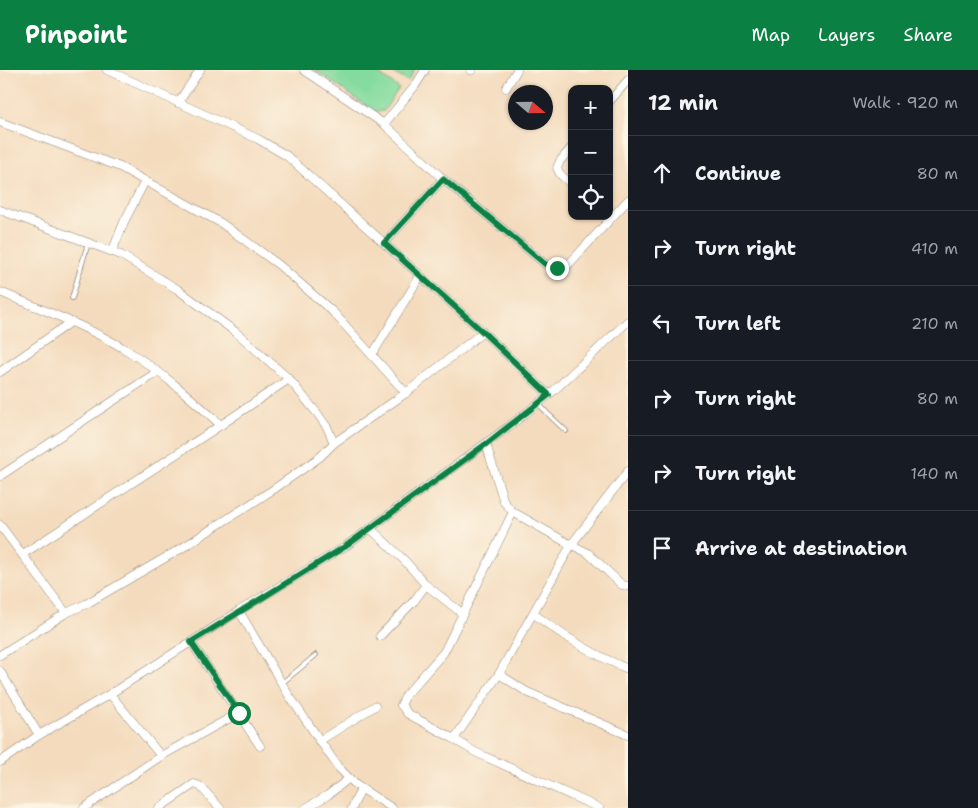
<!DOCTYPE html>
<html lang="en">
<head>
<meta charset="utf-8">
<style>
	:root { --surface:#171b24; --page:#20242c; --text:#f1f3f6; --muted:#9ea1a6; --line:#363941; --accent:#0b8043 }
	body { margin:0; font-family:"Shantell Sans",sans-serif; background:var(--page); color:var(--text) }
	.controls { position:absolute; right:15px; top:15px; display:grid; overflow:hidden; border-radius:10px; box-shadow:0 1px 4px #0004 }
	.controls button { width:45px; height:45px; display:grid; place-items:center; padding:0; border:0; border-bottom:1px solid var(--line); background:var(--surface); color:var(--text); font:25px sans-serif }
	.compass { position:absolute; left:508px; top:15px; width:45px; height:45px; border-radius:50%; background:var(--surface); box-shadow:0 1px 4px #0004; rotate:110deg }
	.stop { position:absolute; width:15px; height:15px; margin:-11px; border:4px solid #0b8043; border-radius:50%; background:#fff }
	.stop.end { background:#0b8043; border-color:#fff; box-shadow:0 1px 5px #0008 }
	.list { margin:0; padding:0; list-style:none }
	h2 { display:flex; justify-content:space-between; align-items:center; height:65px; margin:0; padding:0 20px; font-size:21px }
	h2 small { font-size:16px; font-weight:400; color:var(--muted) }
	.list li { display:grid; grid-template-columns:32px 1fr auto; gap:15px; align-items:center; box-sizing:border-box; height:75px; padding:0 20px; border-top:1px solid var(--line) }
	.list b { display:block; font-size:19px; white-space:nowrap }
	.list em { font-size:16px; font-style:normal; color:var(--muted) }
	.icon { flex:none; width:28px; height:28px; fill:none; stroke:currentColor; stroke-width:2; stroke-linecap:round; stroke-linejoin:round }
	.map { position:relative; flex:none; width:628px; height:738px; overflow:hidden }
	header { display:flex; align-items:center; gap:30px; box-sizing:border-box; height:70px; padding:0 25px; background:var(--accent); color:#fff }
	header strong { font-size:24px }
	nav { display:flex; gap:28px; margin-inline-start:auto; font-size:18px }
	main { display:flex }
	aside { flex:1; background:var(--surface) }
	.map>svg:first-child { display:block }
	.park { fill:#85db9f; stroke:#588365 }
	.lines { fill:none; stroke-linecap:round; stroke-linejoin:round }
	.lane-casing { stroke:#908374; stroke-width:5.5 }
	.street-casing { stroke:#908374; stroke-width:9 }
	.lane { stroke:#fff; stroke-width:4 }
	.street { stroke:#fff; stroke-width:8 }
	.route { stroke:#0b8043; stroke-width:6 }
</style>
</head>
<body>
<header>
<strong>Pinpoint</strong>
<nav><a>Map</a><a>Layers</a><a>Share</a></nav>
</header>
<main>
<div class="map">
<svg width="628" height="738" viewBox="0 0 628 738">
	<rect width="100%" height="100%" fill="#fcf5e5"/>
	<filter id="ink" filterUnits="userSpaceOnUse"><feTurbulence type="fractalNoise" baseFrequency=".02" numOctaves="2"/><feDisplacementMap in="SourceGraphic" scale="10" xChannelSelector="R" yChannelSelector="G"/><feConvolveMatrix kernelMatrix="1 2 1 2 8 2 1 2 1" color-interpolation-filters="sRGB"/></filter>
	<filter id="wash" filterUnits="userSpaceOnUse"><feTurbulence type="fractalNoise" baseFrequency=".0096" numOctaves="4" result="noise"/><feDisplacementMap in="SourceGraphic" scale="20" xChannelSelector="R" yChannelSelector="G"/><feGaussianBlur stdDeviation="1.12" result="paint"/><feColorMatrix in="noise" values="0 0 0 0 0 0 0 0 0 0 0 0 0 0 0 0 0 1.4 0 .05"/><feComposite in="paint" operator="in"/></filter>
	<g filter="url(#wash)">
		<rect width="100%" height="100%" fill="#f4dbbd"/>
		<!-- park -->
		<g class="park">
			<polygon points="315,0 373,0 399,18 384,41 375,42"/>
			<polygon points="387,0 415,0 408,11"/>
		</g>
	</g>
	<g filter="url(#ink)">
		<g class="lines">
			<!-- lane casing -->
			<g class="lane-casing">
				<g id="lane">
					<polyline points="72,228 88,173"/>
					<polyline points="538,333 549,345 566,361"/>
					<polyline points="282,613 316,585"/>
				</g>
			</g>
			<!-- street casing -->
			<g class="street-casing">
				<g id="street">
					<polyline points="107,0 258,69 287,86 483,262 549,325"/>
					<polyline points="304,0 384,54 443,109 545,194 557,197 568,195 628,130"/>
					<polyline points="470,0 472,0"/>
					<polyline points="506,18 517,0"/>
					<polyline points="609,32 628,10"/>
					<polyline points="178,33 200,0"/>
					<polyline points="0,52 120,97 221,153 279,195 333,242 406,323"/>
					<polyline points="384,54 415,16 425,0"/>
					<polyline points="572,77 560,91 557,98 560,104 572,115"/>
					<polyline points="0,140 121,185 177,219 237,263 289,309 317,343 327,357 334,373"/>
					<polyline points="384,173 443,109"/>
					<polyline points="112,182 124,152 145,111"/>
					<path d="M 0,222 C 43,240 89,257 128,281 C 162,302 192,329 221,355"/>
					<polyline points="372,285 420,206"/>
					<polyline points="0,302 71,252"/>
					<polyline points="486,374 504,432 513,442 564,471 588,483 622,515 628,516"/>
					<polyline points="0,406 157,302"/>
					<polyline points="513,442 444,582 406,625 401,635 408,644 454,669 475,682 599,738"/>
					<polyline points="0,455 66,543"/>
					<polyline points="370,458 405,491 426,515 463,544"/>
					<polyline points="23,484 221,355 289,309"/>
					<polyline points="239,541 288,624 338,697 356,715 392,738"/>
					<path d="M 534,544 C 563,566 594,585 628,599"/>
					<polyline points="380,566 414,531 426,515"/>
					<polyline points="191,572 260,676"/>
					<polyline points="0,585 66,543 86,534 182,478 274,419 320,387 334,373 406,323 483,262"/>
					<polyline points="0,601 39,665"/>
					<polyline points="499,604 527,622 628,665"/>
					<polyline points="110,624 161,686"/>
					<polyline points="454,669 499,604 571,475 628,401"/>
					<polyline points="319,671 375,636"/>
					<polyline points="0,692 39,665 110,624 239,541 346,476 508,357 549,325 628,251"/>
					<polyline points="84,738 161,686 239,643"/>
					<polyline points="159,738 194,714 200,716 220,738"/>
					<polyline points="306,738 328,725 348,709"/>
					<polyline points="352,738 361,719"/>
				</g>
			</g>
			<!-- lane -->
			<use href="#lane" class="lane"/>
			<!-- street -->
			<use href="#street" class="street"/>
		</g>
	</g>
	<g class="lines" filter="url(#ink)">
		<!-- route -->
		<polyline class="route" points="239,643 191,572 346,476 486,374 549,325 483,262 384,173 443,109 545,194 557,198"/>
	</g>
</svg>
<div class="controls">
<button>+</button>
<button>−</button>
<button><svg class="icon" aria-label="locate" viewBox="0 0 24 24"><circle cx="12" cy="12" r="6"/><path d="M12 2v4M12 18v4M2 12h4M18 12h4"/></svg></button>
</div>
<svg class="compass" viewBox="-18 -18 36 36"><path d="M0-13l5 13h-10z" fill="#e53935"/><path d="M0 13l5-13h-10z" fill="#9ea1a6"/></svg>
<div class="stop" style="left:239px;top:643px"></div>
<div class="stop end" style="left:557px;top:198px"></div>
</div>
<aside>
<h2>12 min<small>Walk · 920 m</small></h2>
<ul class="list">
<li><svg class="icon" aria-label="ahead" viewBox="0 0 24 24"><path d="M12 20V5M6 11l6-6 6 6"/></svg><div><b>Continue</b></div><em>80 m</em></li>
<li><svg class="icon" aria-label="right" viewBox="0 0 24 24"><path d="M7 20v-9h11M14 6l5 5-5 5"/></svg><div><b>Turn right</b></div><em>410 m</em></li>
<li><svg class="icon" aria-label="left" viewBox="0 0 24 24"><path d="M17 20v-9H6M10 6l-5 5 5 5"/></svg><div><b>Turn left</b></div><em>210 m</em></li>
<li><svg class="icon" aria-label="right" viewBox="0 0 24 24"><path d="M7 20v-9h11M14 6l5 5-5 5"/></svg><div><b>Turn right</b></div><em>80 m</em></li>
<li><svg class="icon" aria-label="right" viewBox="0 0 24 24"><path d="M7 20v-9h11M14 6l5 5-5 5"/></svg><div><b>Turn right</b></div><em>140 m</em></li>
<li><svg class="icon" aria-label="arrive" viewBox="0 0 24 24"><path d="M6 21V4h12l-3 4 3 4H6"/></svg><div><b>Arrive at destination</b></div></li>
</ul>
</aside>
</main>
</body>
</html>
